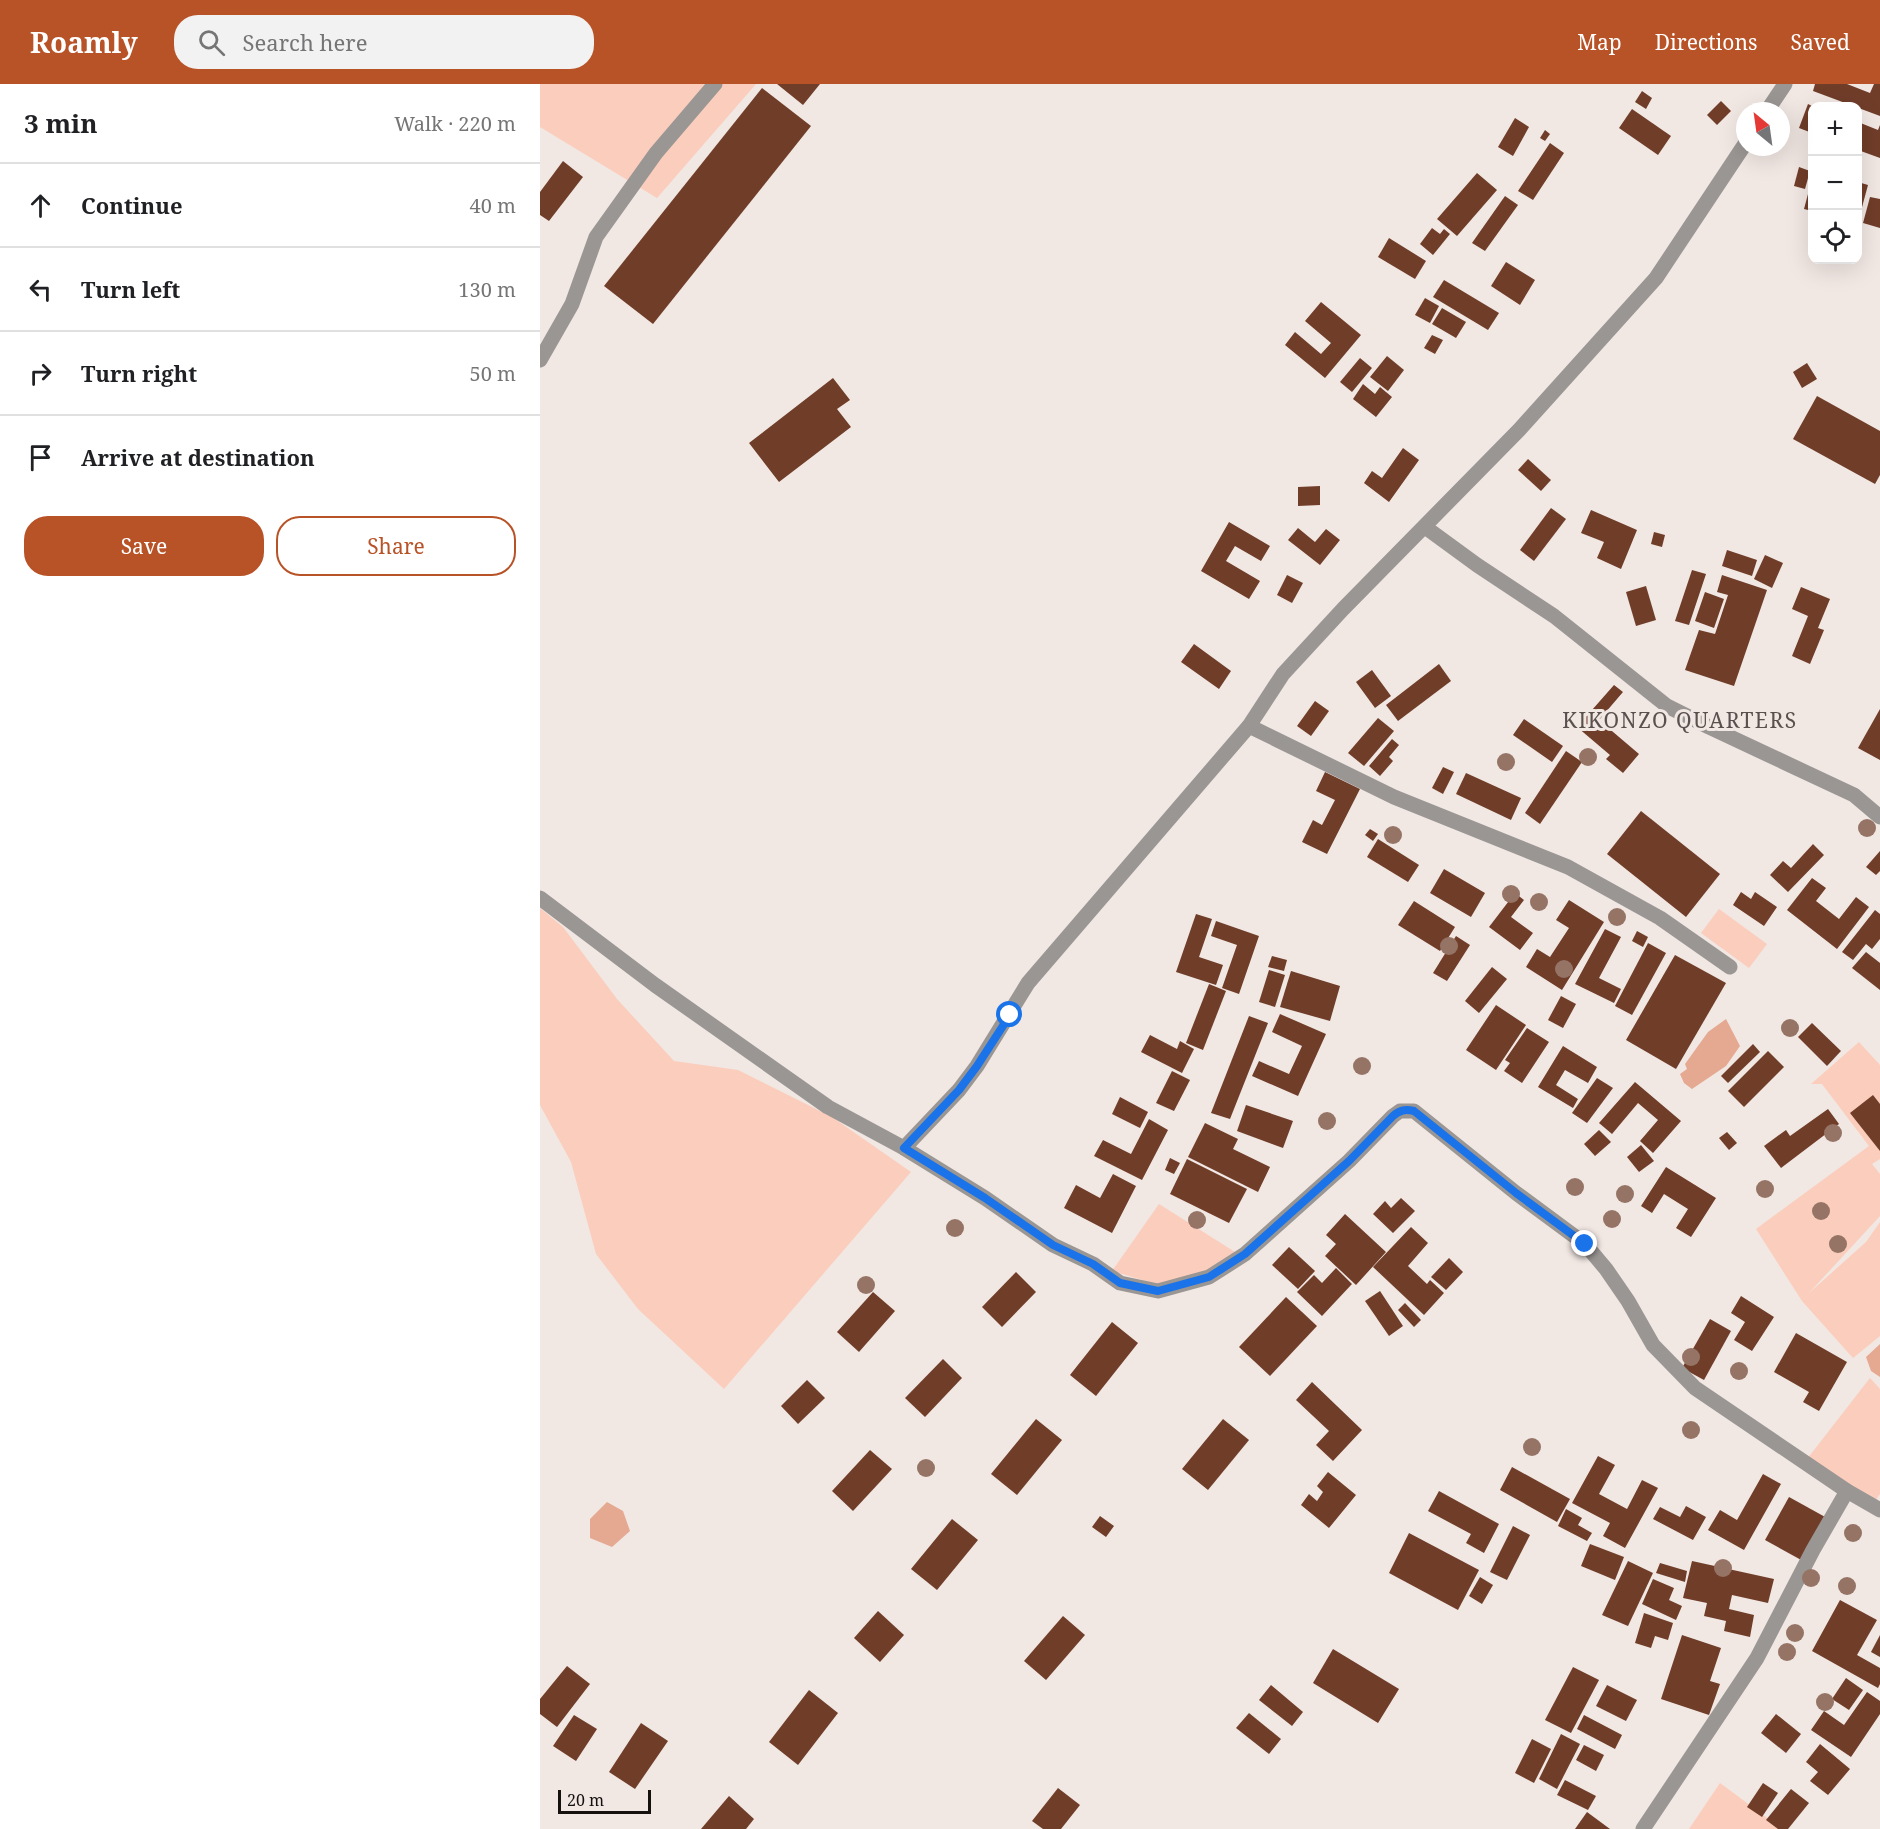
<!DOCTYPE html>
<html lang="en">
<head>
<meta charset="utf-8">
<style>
	:root { --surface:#fff; --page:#f2f2f2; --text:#202124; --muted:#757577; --line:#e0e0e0; --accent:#b85227 }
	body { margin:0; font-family:"Noto Serif",serif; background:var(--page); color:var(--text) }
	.controls { position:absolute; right:18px; top:18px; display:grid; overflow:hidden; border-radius:12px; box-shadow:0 6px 24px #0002 }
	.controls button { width:54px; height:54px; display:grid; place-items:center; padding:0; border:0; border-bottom:2px solid var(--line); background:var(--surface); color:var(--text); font:30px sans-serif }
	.compass { position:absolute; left:1196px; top:18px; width:54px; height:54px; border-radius:50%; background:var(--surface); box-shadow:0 6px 24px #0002; rotate:331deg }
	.scale { position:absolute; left:18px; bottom:15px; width:93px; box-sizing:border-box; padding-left:6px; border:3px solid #14110f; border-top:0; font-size:16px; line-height:21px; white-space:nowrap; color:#14110f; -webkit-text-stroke:4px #f1e7e3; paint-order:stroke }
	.stop { position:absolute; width:18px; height:18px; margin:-14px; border:4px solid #1a73e8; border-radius:50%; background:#fff }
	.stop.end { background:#1a73e8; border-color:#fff; box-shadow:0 2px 6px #0008 }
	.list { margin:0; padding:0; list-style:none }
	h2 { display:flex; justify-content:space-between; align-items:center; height:78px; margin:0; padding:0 24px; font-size:26px }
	h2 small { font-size:20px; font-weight:400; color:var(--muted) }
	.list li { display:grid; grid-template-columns:39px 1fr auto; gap:18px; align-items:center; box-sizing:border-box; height:84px; padding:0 24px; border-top:2px solid var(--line) }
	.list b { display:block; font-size:22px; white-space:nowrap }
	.list em { font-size:20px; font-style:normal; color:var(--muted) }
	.actions { display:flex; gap:12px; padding:18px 24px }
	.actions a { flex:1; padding:14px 0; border:2px solid var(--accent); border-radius:24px; text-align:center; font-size:21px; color:var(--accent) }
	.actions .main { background:var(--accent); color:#fff }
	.icon { flex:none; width:33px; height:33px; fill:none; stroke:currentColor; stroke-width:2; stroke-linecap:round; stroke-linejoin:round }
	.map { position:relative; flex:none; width:1340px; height:1745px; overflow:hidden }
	header { display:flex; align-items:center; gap:36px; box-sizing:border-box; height:84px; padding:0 30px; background:var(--accent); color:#fff }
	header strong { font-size:28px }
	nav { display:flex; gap:33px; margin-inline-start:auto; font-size:21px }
	.search { width:420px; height:54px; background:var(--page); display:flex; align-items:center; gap:15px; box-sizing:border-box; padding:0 21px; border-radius:24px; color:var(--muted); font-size:22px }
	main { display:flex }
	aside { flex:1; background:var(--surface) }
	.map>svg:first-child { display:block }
	.green { fill:#fbcdbc }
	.forest { fill:#e5a992 }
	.building { fill:#703d29 }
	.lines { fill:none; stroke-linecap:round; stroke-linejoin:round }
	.minor { stroke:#9a9694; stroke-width:15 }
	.tree { fill:#957466 }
	.route { stroke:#1a73e8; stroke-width:8 }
	.labels { text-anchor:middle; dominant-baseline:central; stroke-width:6; stroke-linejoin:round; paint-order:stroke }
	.quarter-label { font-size:21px; letter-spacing:1.5px; fill:#5a514e; stroke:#f1e7e3 }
</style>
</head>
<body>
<header>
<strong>Roamly</strong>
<div class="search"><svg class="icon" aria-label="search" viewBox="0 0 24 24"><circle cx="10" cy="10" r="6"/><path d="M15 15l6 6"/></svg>Search here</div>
<nav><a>Map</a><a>Directions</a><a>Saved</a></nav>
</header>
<main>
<aside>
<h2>3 min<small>Walk · 220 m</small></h2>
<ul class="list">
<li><svg class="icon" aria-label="ahead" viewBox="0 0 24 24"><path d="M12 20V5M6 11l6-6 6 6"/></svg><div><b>Continue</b></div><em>40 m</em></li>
<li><svg class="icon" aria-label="left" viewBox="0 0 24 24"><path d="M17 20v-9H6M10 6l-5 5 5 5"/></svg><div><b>Turn left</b></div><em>130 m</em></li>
<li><svg class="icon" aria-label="right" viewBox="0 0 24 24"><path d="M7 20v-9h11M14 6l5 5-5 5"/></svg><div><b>Turn right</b></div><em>50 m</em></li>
<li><svg class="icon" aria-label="arrive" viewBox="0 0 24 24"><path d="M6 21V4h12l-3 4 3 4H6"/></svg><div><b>Arrive at destination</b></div></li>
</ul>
<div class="actions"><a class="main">Save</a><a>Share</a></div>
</aside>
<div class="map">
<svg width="1340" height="1745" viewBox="0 0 1340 1745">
	<rect width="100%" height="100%" fill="#f1e7e3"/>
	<!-- green -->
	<g class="green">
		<polygon points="0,0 216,0 117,114 0,43"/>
		<polygon points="0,824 23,843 77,915 134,977 198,986 292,1033 371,1088 184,1305 98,1225 56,1170 31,1078 0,1021"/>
		<polygon points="1179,825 1227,860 1209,884 1161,849"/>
		<polygon points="1319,958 1340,981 1340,1075 1332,1080 1340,1090 1340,1132 1269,1209 1326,1158 1340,1138 1340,1252 1313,1274 1262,1217 1216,1145 1329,1062 1282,1000 1271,1000"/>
		<polygon points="619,1120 695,1168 660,1190 616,1200 572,1187"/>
		<polygon points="1330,1294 1340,1305 1340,1410 1335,1417 1264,1379"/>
		<polygon points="1180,1699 1242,1745 1149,1745"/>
	</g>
	<!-- forest -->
	<g class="forest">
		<polygon points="1186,935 1200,962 1186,982 1152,1005 1144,999 1140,990 1147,985 1145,980 1168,948"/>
		<polygon points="1340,1260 1340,1293 1331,1287 1326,1273"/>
		<polygon points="67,1418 83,1427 90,1447 72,1463 50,1454 50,1435"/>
	</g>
	<!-- building -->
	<g class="building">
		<polygon points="237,0 280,0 263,21"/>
		<polygon points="1275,0 1307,0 1330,9 1334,0 1340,0 1340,32 1273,7"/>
		<polygon points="222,4 271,42 113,240 64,202"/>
		<polygon points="1102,7 1112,14 1106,25 1095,18"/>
		<polygon points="1181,17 1191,27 1177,41 1167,31"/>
		<polygon points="1268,20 1272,22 1272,49 1259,44"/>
		<polygon points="1092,25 1131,52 1118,71 1079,44"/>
		<polygon points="975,34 989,43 973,72 958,63"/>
		<polygon points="1318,38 1338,46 1340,41 1340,74 1318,66"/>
		<polygon points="1005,46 1010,50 1005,57 1000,54"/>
		<polygon points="1010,59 1024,69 993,116 978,107"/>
		<polygon points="23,77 43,93 9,137 0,131 0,108"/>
		<polygon points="1259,83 1270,87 1265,105 1254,102"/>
		<polygon points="937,89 957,106 917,152 897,135"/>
		<polygon points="1318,98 1328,101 1318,138"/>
		<polygon points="1268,110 1272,111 1272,127 1264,125"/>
		<polygon points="965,112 978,121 945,167 932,159"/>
		<polygon points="1330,113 1340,115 1340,144 1323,139"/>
		<polygon points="892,144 900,150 904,145 910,150 893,171 880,160"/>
		<polygon points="849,154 886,177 875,195 838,173"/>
		<polygon points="966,178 995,196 980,221 951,202"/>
		<polygon points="904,196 959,229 948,246 893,213"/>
		<polygon points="885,214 899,222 890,239 875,231"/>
		<polygon points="781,218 821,251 785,294 745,261 755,248 781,270 791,259 765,237"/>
		<polygon points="902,224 926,238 916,254 892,240"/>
		<polygon points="892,251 903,256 895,270 884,264"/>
		<polygon points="847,272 864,286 848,307 830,293"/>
		<polygon points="820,274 832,284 812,308 800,298"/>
		<polygon points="1267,279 1277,295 1262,304 1253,288"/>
		<polygon points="293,294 310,316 297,325 311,343 239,398 209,359"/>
		<polygon points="823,300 835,310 840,303 852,313 836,333 813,315"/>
		<polygon points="1277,312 1340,347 1340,391 1335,400 1253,355"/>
		<polygon points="863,364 879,376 849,418 824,399 832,387 842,394"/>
		<polygon points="988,375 1011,396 1001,407 978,386"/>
		<polygon points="780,402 780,421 758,422 758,403"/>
		<polygon points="1011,424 1026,435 994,477 980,466"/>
		<polygon points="1051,426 1097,446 1081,485 1057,474 1064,458 1041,449"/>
		<polygon points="689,438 730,462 721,477 695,462 686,477 720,497 709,515 661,487"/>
		<polygon points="758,444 775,458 786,445 800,456 780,481 748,456"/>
		<polygon points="1114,448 1125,451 1122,463 1111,460"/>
		<polygon points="1187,466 1217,476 1212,492 1182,482"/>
		<polygon points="1225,471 1243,479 1232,504 1214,495"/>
		<polygon points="1152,486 1166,490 1149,541 1135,537"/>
		<polygon points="747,491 763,499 752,519 737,511"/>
		<polygon points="1182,491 1227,506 1194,602 1145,586 1159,546 1175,550 1188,511 1177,508"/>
		<polygon points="1106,502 1116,536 1096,542 1086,508"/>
		<polygon points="1261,503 1290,515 1278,544 1284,546 1270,580 1252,572 1268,532 1252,525"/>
		<polygon points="1165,508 1184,515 1174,544 1155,537"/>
		<polygon points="654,560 691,587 679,605 641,578"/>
		<polygon points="899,580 911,597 858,637 846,621"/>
		<polygon points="832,586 851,612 835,624 816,598"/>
		<polygon points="1074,601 1083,608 1059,636 1099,670 1083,689 1066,675 1070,671 1037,643"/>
		<polygon points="775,617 789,627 771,652 757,642"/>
		<polygon points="1340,625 1340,676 1318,664"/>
		<polygon points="838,634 854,647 824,682 808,669"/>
		<polygon points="984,635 1023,662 1012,678 973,651"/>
		<polygon points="852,655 859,661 849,673 853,677 840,692 829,682"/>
		<polygon points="1026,667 1042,678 1000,740 985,729"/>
		<polygon points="903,683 914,688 903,710 892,704"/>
		<polygon points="785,688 820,705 787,770 762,758 773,736 782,741 795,716 776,707"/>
		<polygon points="926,689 981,714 971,736 916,710"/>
		<polygon points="1101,727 1180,790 1146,833 1067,770"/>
		<polygon points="830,745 838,750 833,757 825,751"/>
		<polygon points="838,755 879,781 868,798 827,773"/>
		<polygon points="1273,760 1284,771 1248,808 1230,791 1243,777 1251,784"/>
		<polygon points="1340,767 1340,787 1336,791 1326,783"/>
		<polygon points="904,785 945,809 931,833 890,809"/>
		<polygon points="1272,794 1286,804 1276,817 1299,835 1316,813 1329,823 1297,865 1247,826"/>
		<polygon points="1201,808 1211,815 1215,808 1237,823 1224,842 1193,821"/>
		<polygon points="975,809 984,816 971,833 993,849 980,866 949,843"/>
		<polygon points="1029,816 1064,838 1022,906 986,883 997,865 1010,873 1029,844 1016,836"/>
		<polygon points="874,817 915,843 900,867 858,841"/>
		<polygon points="1335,826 1340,830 1340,855 1332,865 1326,860 1313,876 1302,868"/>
		<polygon points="656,830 672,835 659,873 683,881 676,901 636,888"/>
		<polygon points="676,837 719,852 699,910 682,904 697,861 671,852"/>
		<polygon points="1065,845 1081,853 1059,894 1081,905 1074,919 1035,900"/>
		<polygon points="1097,847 1108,853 1103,863 1092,857"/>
		<polygon points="916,852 930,861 907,897 893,889"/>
		<polygon points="1108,859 1126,869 1092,931 1075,922"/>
		<polygon points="1326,868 1340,879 1340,906 1312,884"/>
		<polygon points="1135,871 1186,899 1136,985 1086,956"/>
		<polygon points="732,872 747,876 744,887 728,883"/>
		<polygon points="952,883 967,895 939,929 925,917"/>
		<polygon points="729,886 745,891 735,923 719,918"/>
		<polygon points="751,887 800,902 790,937 740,923"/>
		<polygon points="669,900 686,907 663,966 646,959"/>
		<polygon points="1021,912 1036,920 1023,944 1008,936"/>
		<polygon points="956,921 986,941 956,986 926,966"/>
		<polygon points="740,930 786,950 758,1012 712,992 719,977 749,990 762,962 732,948"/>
		<polygon points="709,932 728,939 690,1035 671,1029"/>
		<polygon points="1272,939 1301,967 1287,982 1258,953"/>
		<polygon points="987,944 1009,958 982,999 964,987 970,979 965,976"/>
		<polygon points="610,951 637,965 640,957 654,965 642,989 601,968"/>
		<polygon points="1213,960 1220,968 1188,999 1181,992"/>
		<polygon points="1023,962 1057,983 1048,999 1025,986 1016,1001 1038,1015 1033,1024 998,1003"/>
		<polygon points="1228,967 1244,983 1204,1023 1188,1007"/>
		<polygon points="632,987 650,996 634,1027 616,1019"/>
		<polygon points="1057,994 1073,1004 1047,1039 1032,1029"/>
		<polygon points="1095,998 1141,1037 1113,1069 1100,1057 1118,1036 1098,1019 1072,1050 1059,1039"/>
		<polygon points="1333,1011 1340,1020 1340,1067 1310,1029"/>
		<polygon points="580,1013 608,1028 600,1044 572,1030"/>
		<polygon points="706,1021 753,1037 743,1064 697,1047"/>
		<polygon points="1288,1025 1299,1040 1241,1084 1224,1062 1246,1046 1250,1052"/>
		<polygon points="609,1035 628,1046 602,1096 554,1072 563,1056 591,1070"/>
		<polygon points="665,1039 698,1055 693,1065 730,1083 718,1108 648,1073"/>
		<polygon points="1059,1046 1071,1058 1055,1072 1044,1060"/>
		<polygon points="1187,1048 1197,1059 1189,1066 1179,1054"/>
		<polygon points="1101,1061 1114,1077 1099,1088 1087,1073"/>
		<polygon points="630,1074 640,1079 634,1090 625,1086"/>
		<polygon points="647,1075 707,1105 689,1139 630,1110"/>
		<polygon points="1126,1083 1176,1114 1151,1153 1136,1144 1148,1125 1124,1110 1112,1129 1101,1122"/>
		<polygon points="573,1090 596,1102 572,1149 524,1124 536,1101 560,1114"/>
		<polygon points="861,1114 875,1127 853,1149 833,1130 845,1117 851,1124"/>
		<polygon points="805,1130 846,1168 816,1201 785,1172 796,1160 786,1151"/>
		<polygon points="871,1143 888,1159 868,1182 887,1200 890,1196 904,1209 884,1231 833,1183"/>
		<polygon points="749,1163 775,1187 758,1205 732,1181"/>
		<polygon points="909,1174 923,1188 906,1206 891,1193"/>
		<polygon points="796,1184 812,1200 782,1232 757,1208 774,1191 782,1199"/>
		<polygon points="476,1188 496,1208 462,1243 442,1223"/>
		<polygon points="840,1207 863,1242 849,1252 825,1217"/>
		<polygon points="333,1208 355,1227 319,1268 297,1248"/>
		<polygon points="1201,1212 1234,1233 1212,1267 1194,1256 1205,1238 1191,1229"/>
		<polygon points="746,1213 777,1242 730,1292 699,1263"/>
		<polygon points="865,1219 881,1236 874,1243 858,1226"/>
		<polygon points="1170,1235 1191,1247 1164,1296 1142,1284"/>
		<polygon points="572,1238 598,1259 556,1312 530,1291"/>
		<polygon points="1256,1249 1307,1278 1279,1327 1263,1318 1269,1308 1234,1288"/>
		<polygon points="403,1275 422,1294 385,1333 365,1314"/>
		<polygon points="267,1296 285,1314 258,1340 241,1322"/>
		<polygon points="772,1298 822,1346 793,1377 776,1361 789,1347 756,1316"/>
		<polygon points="496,1335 522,1356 477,1411 451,1390"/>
		<polygon points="683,1335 709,1356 668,1406 642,1385"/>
		<polygon points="330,1366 352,1385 313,1427 292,1407"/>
		<polygon points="1058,1372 1075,1381 1059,1410 1087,1425 1102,1396 1118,1404 1085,1464 1063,1452 1070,1439 1032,1419"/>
		<polygon points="972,1383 1030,1415 1017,1438 960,1406"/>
		<polygon points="788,1388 816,1411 789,1444 761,1421 769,1410 777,1417 783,1408 777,1402"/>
		<polygon points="1223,1390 1241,1400 1204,1466 1168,1446 1180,1426 1197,1436"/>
		<polygon points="899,1407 959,1440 944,1469 926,1459 931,1450 888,1427"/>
		<polygon points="1249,1413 1287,1434 1263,1477 1225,1456"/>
		<polygon points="1146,1422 1166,1433 1153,1456 1113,1435 1120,1423 1140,1433"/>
		<polygon points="1026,1425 1042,1434 1038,1441 1052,1449 1047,1457 1018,1442"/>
		<polygon points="560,1432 574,1442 566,1453 552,1443"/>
		<polygon points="412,1435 438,1456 397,1506 371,1485"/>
		<polygon points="973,1442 990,1451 967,1496 950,1488"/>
		<polygon points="869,1449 939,1486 918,1526 849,1489"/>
		<polygon points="1050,1460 1084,1473 1075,1496 1041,1482"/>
		<polygon points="1088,1477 1113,1489 1088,1542 1062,1531"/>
		<polygon points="1152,1477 1234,1495 1228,1519 1192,1511 1189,1525 1214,1531 1210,1553 1184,1547 1186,1537 1164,1532 1167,1519 1143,1514"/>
		<polygon points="1120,1479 1147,1487 1145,1498 1116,1489"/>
		<polygon points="940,1493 953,1501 942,1520 929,1512"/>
		<polygon points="1113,1495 1134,1504 1129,1516 1142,1522 1136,1536 1102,1520"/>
		<polygon points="1300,1516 1337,1536 1317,1571 1340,1584 1340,1600 1338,1604 1272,1567"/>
		<polygon points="338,1527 364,1551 340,1578 314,1554"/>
		<polygon points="1104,1529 1133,1539 1128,1556 1115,1552 1111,1564 1095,1559"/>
		<polygon points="523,1532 545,1551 506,1596 484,1577"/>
		<polygon points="1142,1551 1181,1564 1170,1597 1180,1600 1169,1631 1121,1615"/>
		<polygon points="1340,1551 1340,1573 1331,1568"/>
		<polygon points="793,1565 859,1605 838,1639 773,1599"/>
		<polygon points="27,1582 50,1600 17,1643 0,1630 0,1615"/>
		<polygon points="1033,1583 1059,1596 1031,1649 1005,1636"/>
		<polygon points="1306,1594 1323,1606 1309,1626 1292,1615"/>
		<polygon points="731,1601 763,1628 752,1642 719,1616"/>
		<polygon points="1067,1601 1097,1616 1086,1637 1056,1622"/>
		<polygon points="269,1606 298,1629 258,1681 229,1658"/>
		<polygon points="1327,1608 1340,1617 1340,1630 1311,1673 1271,1646 1284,1627 1304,1641"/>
		<polygon points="709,1629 741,1655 729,1670 696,1644"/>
		<polygon points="1236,1630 1261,1650 1246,1669 1221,1649"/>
		<polygon points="34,1631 57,1645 36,1677 13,1662"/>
		<polygon points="1044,1631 1082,1651 1075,1665 1037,1645"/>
		<polygon points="101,1639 128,1657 95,1705 69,1688"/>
		<polygon points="1021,1650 1040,1660 1017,1705 999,1695"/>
		<polygon points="992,1655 1011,1665 994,1699 975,1689"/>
		<polygon points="1280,1660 1310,1685 1288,1711 1270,1697 1278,1688 1266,1678"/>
		<polygon points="1044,1661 1064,1671 1056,1687 1036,1676"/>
		<polygon points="1025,1696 1056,1712 1048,1726 1017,1711"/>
		<polygon points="1223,1699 1238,1709 1222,1733 1207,1723"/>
		<polygon points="518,1704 540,1721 521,1745 503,1745 492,1737"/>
		<polygon points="1251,1705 1269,1719 1248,1745 1238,1745 1226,1736"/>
		<polygon points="189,1712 214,1735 206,1745 161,1745"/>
		<polygon points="1047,1728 1070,1745 1035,1745"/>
	</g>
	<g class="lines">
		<!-- minor -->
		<g class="minor">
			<polyline points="1227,27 1245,0"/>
			<polyline points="0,276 32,220 56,153 116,69 175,0"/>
			<polyline points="885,443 937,481 1014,532 1127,622 1169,643 1314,711 1340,733"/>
			<polyline points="709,642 854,713 1028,783 1120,834 1190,883"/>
			<polyline points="0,814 115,901 288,1023 364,1064 445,1114 513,1161 553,1180 580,1199 618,1207 669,1193 705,1170 809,1077 853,1032 860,1027 874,1027 976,1109 1045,1160 1066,1185 1088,1217 1113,1261 1155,1304 1307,1407 1340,1426"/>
			<polyline points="364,1064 419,1006 437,982 488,899 709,642 743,590 803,525 979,346 1116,194 1205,60"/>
			<polyline points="1103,1745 1217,1574 1273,1466 1307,1407"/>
		</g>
	</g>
	<!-- trees -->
	<g class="tree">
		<circle cx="1048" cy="673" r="9"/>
		<circle cx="966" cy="678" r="9"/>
		<circle cx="1327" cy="744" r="9"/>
		<circle cx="853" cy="751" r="9"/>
		<circle cx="971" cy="810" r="9"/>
		<circle cx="999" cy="818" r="9"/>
		<circle cx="1077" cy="833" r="9"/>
		<circle cx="909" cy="862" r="9"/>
		<circle cx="1024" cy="885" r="9"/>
		<circle cx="1250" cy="944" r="9"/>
		<circle cx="822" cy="982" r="9"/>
		<circle cx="787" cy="1037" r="9"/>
		<circle cx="1293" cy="1049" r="9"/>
		<circle cx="1035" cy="1103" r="9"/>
		<circle cx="1225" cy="1105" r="9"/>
		<circle cx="1085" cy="1110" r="9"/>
		<circle cx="1281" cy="1127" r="9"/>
		<circle cx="1072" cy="1135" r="9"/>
		<circle cx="657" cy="1136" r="9"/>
		<circle cx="415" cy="1144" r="9"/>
		<circle cx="1298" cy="1160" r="9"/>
		<circle cx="326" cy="1201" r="9"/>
		<circle cx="1151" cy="1273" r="9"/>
		<circle cx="1199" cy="1287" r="9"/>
		<circle cx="1151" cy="1346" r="9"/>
		<circle cx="992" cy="1363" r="9"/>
		<circle cx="386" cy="1384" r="9"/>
		<circle cx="1313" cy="1449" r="9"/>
		<circle cx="1183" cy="1484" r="9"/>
		<circle cx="1271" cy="1494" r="9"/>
		<circle cx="1307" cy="1502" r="9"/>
		<circle cx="1255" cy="1549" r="9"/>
		<circle cx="1247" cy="1568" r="9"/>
		<circle cx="1285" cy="1618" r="9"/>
	</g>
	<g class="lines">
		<!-- route -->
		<path class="route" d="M 470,931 L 437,982 L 419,1006 L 364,1064 L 445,1114 L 513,1161 L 553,1180 L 580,1199 L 618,1207 L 669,1193 L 705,1170 L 809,1077 L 853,1032 C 860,1026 865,1025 874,1027 L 976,1109 L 1045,1160"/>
	</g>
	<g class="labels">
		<!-- quarter labels -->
		<g class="quarter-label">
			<text x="1140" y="636">KIKONZO QUARTERS</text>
		</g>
	</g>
</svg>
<div class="controls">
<button>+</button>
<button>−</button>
<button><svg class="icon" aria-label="locate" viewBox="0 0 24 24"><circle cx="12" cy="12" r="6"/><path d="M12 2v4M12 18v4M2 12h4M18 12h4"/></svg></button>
</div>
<svg class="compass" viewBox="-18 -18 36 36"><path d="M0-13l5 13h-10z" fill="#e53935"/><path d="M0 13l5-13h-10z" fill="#757577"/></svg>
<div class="scale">20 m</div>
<div class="stop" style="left:470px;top:931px"></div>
<div class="stop end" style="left:1045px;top:1160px"></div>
</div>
</main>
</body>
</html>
